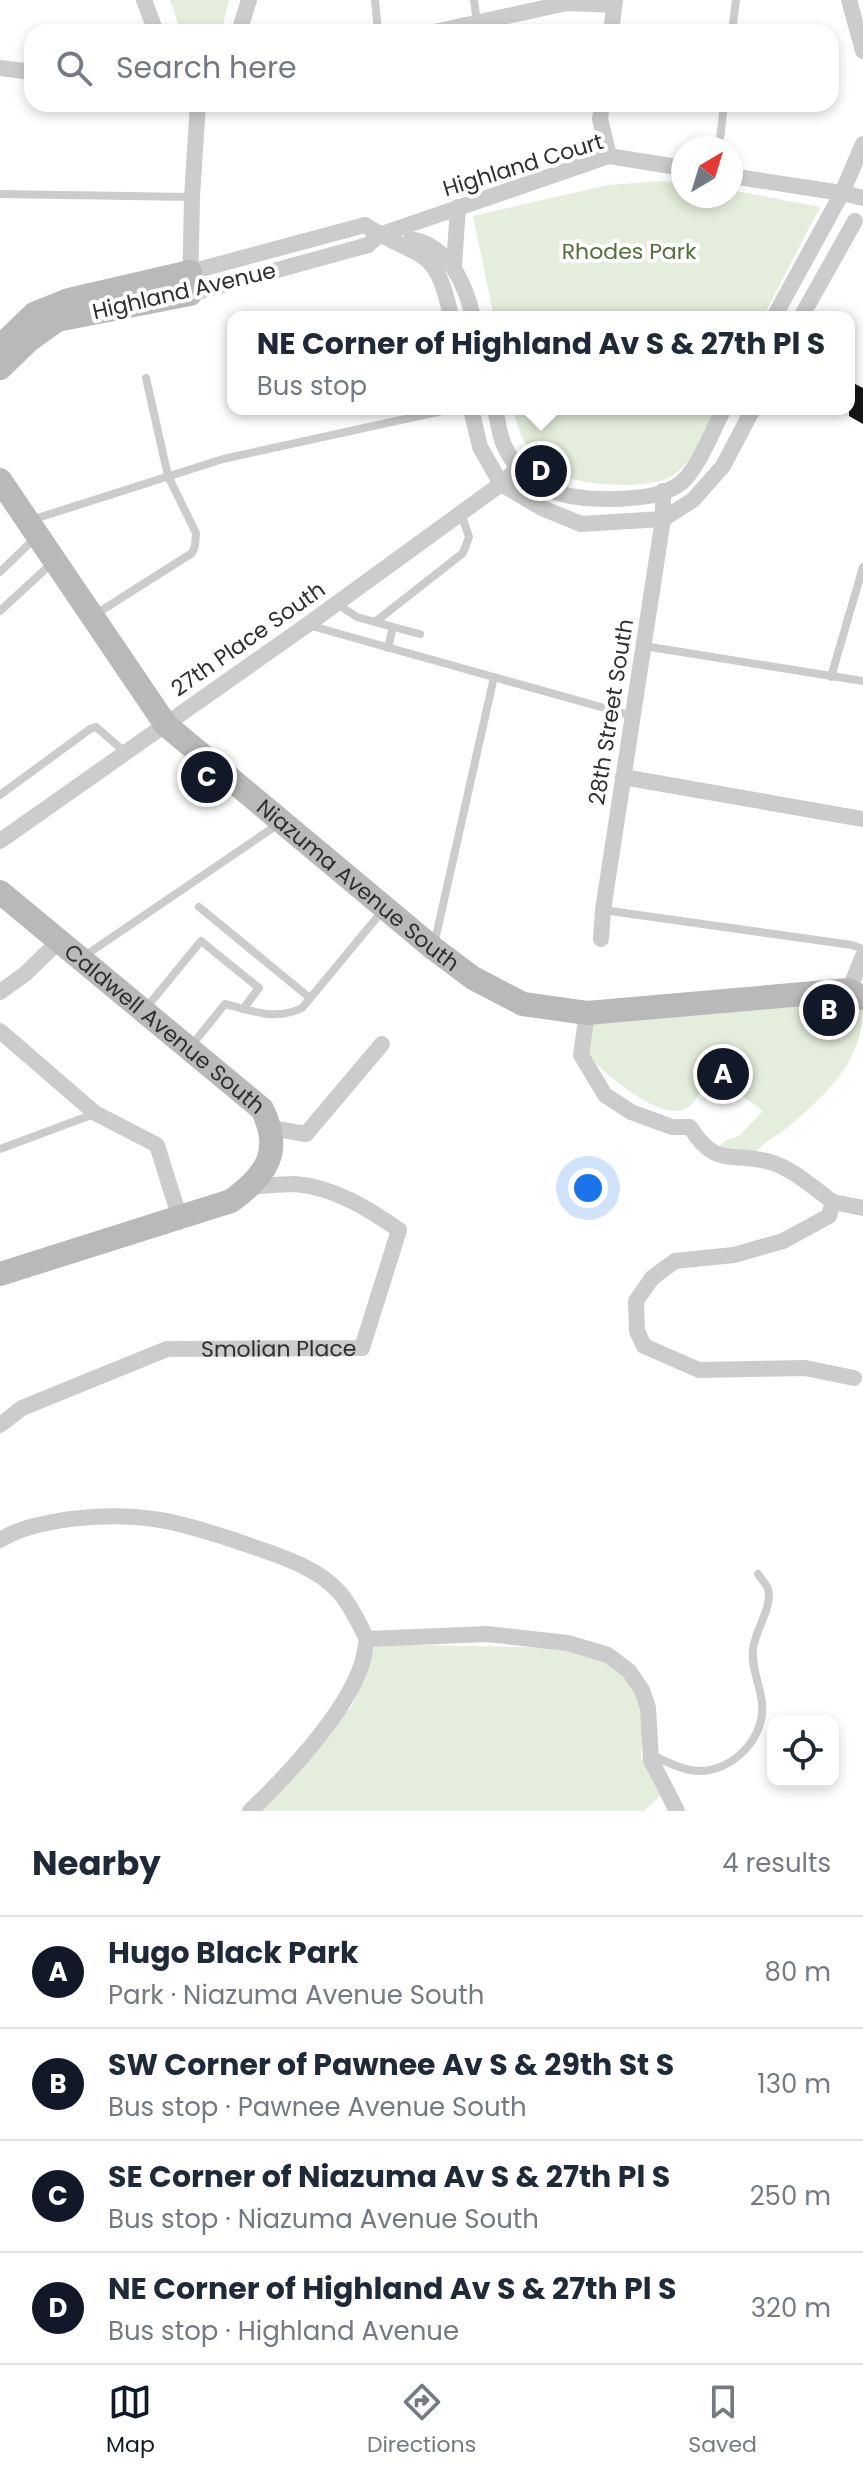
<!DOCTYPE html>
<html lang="en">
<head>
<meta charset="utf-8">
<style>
	:root { --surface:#fff; --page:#f6f6f7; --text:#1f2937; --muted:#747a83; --line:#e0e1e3; --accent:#111827 }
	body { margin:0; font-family:Poppins,sans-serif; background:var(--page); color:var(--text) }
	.controls { position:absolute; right:24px; bottom:24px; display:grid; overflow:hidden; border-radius:16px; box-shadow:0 4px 12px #0003 }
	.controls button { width:72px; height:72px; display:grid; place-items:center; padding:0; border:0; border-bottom:2px solid var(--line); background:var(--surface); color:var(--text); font:40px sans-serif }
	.compass { position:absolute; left:671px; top:136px; width:72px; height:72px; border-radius:50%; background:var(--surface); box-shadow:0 4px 12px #0003; rotate:38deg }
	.you { position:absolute; left:588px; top:1188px; width:28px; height:28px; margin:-20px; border:6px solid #fff; border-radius:50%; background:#1a73e8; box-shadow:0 0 0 12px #1a73e833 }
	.badge { display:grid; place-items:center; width:52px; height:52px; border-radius:50%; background:var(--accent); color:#fff; font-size:26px; font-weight:700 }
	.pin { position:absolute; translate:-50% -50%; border:4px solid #fff; box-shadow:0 2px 8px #0006 }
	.popup { position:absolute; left:227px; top:311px; width:628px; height:104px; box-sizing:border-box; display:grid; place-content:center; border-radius:16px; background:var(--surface); filter:drop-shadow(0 2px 6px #0005); font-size:26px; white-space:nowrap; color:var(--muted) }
	.popup b { font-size:30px; color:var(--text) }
	.popup::after { content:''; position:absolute; left:50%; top:100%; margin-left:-16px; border:16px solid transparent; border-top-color:var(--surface) }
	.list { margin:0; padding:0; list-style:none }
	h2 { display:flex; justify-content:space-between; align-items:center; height:104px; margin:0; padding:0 32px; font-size:34px }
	h2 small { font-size:26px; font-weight:400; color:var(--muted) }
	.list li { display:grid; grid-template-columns:52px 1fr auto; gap:24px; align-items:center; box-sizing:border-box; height:112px; padding:0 32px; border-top:2px solid var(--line) }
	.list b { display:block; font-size:30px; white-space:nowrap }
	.list p { margin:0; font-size:26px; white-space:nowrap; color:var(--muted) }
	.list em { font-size:26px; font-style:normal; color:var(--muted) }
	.icon { flex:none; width:44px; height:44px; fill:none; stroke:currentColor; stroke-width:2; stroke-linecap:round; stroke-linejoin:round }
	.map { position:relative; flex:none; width:863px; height:1811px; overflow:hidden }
	.search { position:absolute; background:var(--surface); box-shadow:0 4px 12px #0003; left:24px; right:24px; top:24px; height:88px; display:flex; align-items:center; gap:20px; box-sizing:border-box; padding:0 28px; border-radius:24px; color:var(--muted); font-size:30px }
	.sheet { height:552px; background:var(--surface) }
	nav { display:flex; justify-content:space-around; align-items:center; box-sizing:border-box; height:112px; border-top:2px solid var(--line); background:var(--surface); font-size:22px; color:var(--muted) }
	nav a { display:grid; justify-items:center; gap:4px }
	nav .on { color:var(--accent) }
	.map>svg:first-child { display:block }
	.green { fill:#e5eddc }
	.building { fill:#161616 }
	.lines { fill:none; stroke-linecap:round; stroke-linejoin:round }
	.lane { stroke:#ccc; stroke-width:8 }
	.street { stroke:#ccc; stroke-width:16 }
	.secondary { stroke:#b9b9b9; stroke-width:24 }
	.labels { text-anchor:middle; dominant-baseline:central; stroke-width:8; stroke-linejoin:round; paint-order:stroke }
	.street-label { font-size:22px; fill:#2f2f2f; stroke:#fff }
	.park-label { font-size:22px; fill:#526e39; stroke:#fff }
</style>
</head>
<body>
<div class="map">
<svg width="863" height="1811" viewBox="0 0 863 1811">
	<rect width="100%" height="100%" fill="#fff"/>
	<!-- green -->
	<g class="green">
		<polygon points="170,0 229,0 221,32 181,32"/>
		<polygon points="663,181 683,183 683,196 731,196 731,190 820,207 763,317 494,317 473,216 608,185"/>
		<path d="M 513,409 L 716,409 C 706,428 691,466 672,476 C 659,484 638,485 623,485 C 565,484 526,471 513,409 Z"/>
		<path d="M 816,1000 L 863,1010 C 863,1061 824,1097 788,1127 C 776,1137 762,1142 754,1155 L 742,1154 L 719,1146 L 726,1140 L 739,1136 L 763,1111 L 731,1087 L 706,1084 C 700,1091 695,1103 687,1108 C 662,1124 602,1072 587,1054 L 593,1016 Z"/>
		<polygon points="376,1644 573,1648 609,1661 632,1683 644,1709 641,1757 660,1796 644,1811 257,1811 352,1706"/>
	</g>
	<!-- building -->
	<polygon class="building" points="849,381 863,388 863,424 849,416"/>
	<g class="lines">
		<!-- lane -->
		<g class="lane">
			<polyline points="375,0 378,32"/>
			<polyline points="474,0 477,23"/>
			<polyline points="732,32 736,0"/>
			<polyline points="719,148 724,104"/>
			<polyline points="0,194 192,197"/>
			<polyline points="31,520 223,459 451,409"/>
			<polyline points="0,572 34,539"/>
			<polyline points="337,604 357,617 393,627 388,648"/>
			<polyline points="0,611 51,564"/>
			<polyline points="96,614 192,553 195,546 196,533 168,476 146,378"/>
			<polyline points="375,622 463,553 469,537 461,513"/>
			<polyline points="308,625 633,716"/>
			<polyline points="393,627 420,634"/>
			<polyline points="644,646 863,681"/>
			<polyline points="831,677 863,567"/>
			<polyline points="0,795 90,729 96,727 126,753"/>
			<polyline points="199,907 310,998"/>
			<polyline points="603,910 852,945 863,949"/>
			<polyline points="434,945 494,677"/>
			<polyline points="83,957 280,823"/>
			<polyline points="146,1008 201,941 259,988 243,1009"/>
			<path d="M 191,1046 L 225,1004 C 253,1011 275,1021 302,1008 L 384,909"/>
			<polyline points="0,1149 94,1114"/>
			<path d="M 652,1755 C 667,1762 681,1770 698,1771 C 733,1772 766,1737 762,1703 C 760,1684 751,1668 753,1649 C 755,1630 773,1607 768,1589 C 767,1585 761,1579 758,1574"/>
		</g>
		<!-- street -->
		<g class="street">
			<polyline points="144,0 156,32"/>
			<polyline points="849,0 863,51"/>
			<polyline points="239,32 249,0"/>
			<polyline points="434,32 567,3 614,5"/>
			<polyline points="611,32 615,0"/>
			<polyline points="0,68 32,72"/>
			<polyline points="198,104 192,197 190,294 368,245 379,235 609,156 683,168"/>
			<polyline points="602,104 600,119 609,156"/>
			<polyline points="731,176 842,193 863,198"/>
			<path d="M 411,239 C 449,246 465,283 473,317"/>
			<polyline points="454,266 458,207"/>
			<path d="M 190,272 L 365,225 C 419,261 436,242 451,317"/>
			<polyline points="774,317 842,193 863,144"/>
			<polyline points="801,317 855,221"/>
			<polyline points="471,409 480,447 501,484 542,508 581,524 663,519 693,500 723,466 753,409"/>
			<path d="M 495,409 C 498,420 499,434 504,445 C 525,493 569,500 616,499 C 637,498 663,497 681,483 C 698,469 713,429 724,409"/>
			<polyline points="623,777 863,819"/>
			<polyline points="0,841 307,625 501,484 518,468"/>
			<polyline points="601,939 603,910 663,519 663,491"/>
			<polyline points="849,990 863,956"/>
			<polyline points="0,992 25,974 59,941"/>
			<path d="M 587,1013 L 581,1055 L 605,1095 L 631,1112 L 672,1127 L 690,1127 C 716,1169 732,1151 770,1162 C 792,1168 815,1189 833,1202 L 829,1216 L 783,1241 L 734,1255 L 675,1261 L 652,1278 L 636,1301 L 637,1331 L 644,1346 L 699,1370 L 805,1368 L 854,1378"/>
			<polyline points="0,1031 95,1113 157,1145 180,1219"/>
			<polyline points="271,1128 306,1134 382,1044"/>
			<polyline points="833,1202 863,1208"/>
			<path id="s1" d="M 0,1425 L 22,1408 L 167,1349 L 362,1348 L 399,1230 C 369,1209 334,1187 295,1184 C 281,1184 265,1186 251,1187"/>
			<path d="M 0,1540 C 19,1528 41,1524 63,1520 C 139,1509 183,1522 254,1547 C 283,1557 318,1568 339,1592 C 351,1605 359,1624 367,1639"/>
			<polyline points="367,1639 487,1634 568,1643 608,1655 629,1671 642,1690 648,1708 651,1760 677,1811"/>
			<path d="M 250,1811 C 287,1776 342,1717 360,1669 C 364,1660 365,1649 367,1639"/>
		</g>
		<!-- secondary -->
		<g class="secondary">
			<polyline points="3,344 34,314 69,300 190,272"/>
			<polyline points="0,368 28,341 57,320 190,294"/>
			<path id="s2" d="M 0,480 L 166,725 L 433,948 L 473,978 L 523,1004 L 587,1013 L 849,990 L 863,998"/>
			<path id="s3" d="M 0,892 L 262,1109 C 283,1151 267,1175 231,1201 L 0,1274"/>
		</g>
	</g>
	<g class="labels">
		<!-- street labels -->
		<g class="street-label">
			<text transform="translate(523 165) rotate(-17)">Highland Court</text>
			<text transform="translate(184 291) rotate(-13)">Highland Avenue</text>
			<text transform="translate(248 639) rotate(-35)">27th Place South</text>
			<text transform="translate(611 712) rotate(-81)">28th Street South</text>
			<text stroke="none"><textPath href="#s2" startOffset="546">Niazuma Avenue South</textPath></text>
			<text stroke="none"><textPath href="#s3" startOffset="214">Caldwell Avenue South</textPath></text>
			<text stroke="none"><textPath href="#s1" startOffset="296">Smolian Place</textPath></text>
		</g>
		<!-- park labels -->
		<g class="park-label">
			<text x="629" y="251">Rhodes Park</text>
		</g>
	</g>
</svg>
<div class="controls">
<button><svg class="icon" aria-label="locate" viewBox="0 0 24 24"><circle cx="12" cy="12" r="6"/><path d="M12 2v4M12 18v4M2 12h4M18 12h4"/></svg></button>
</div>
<svg class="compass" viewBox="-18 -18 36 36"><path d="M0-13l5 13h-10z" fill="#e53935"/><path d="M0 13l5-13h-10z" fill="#747a83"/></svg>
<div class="you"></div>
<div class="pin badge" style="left:723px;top:1074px">A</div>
<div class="pin badge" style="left:829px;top:1010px">B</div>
<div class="pin badge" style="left:207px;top:777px">C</div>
<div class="pin badge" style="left:541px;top:471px">D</div>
<div class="popup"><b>NE Corner of Highland Av S &amp; 27th Pl S</b>Bus stop</div>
<div class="search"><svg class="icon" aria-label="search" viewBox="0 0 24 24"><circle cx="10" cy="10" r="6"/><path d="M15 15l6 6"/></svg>Search here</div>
</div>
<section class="sheet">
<h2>Nearby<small>4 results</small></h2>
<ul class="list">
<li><span class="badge">A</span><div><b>Hugo Black Park</b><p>Park · Niazuma Avenue South</p></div><em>80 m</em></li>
<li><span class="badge">B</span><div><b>SW Corner of Pawnee Av S &amp; 29th St S</b><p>Bus stop · Pawnee Avenue South</p></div><em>130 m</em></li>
<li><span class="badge">C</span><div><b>SE Corner of Niazuma Av S &amp; 27th Pl S</b><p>Bus stop · Niazuma Avenue South</p></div><em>250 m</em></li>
<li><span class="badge">D</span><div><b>NE Corner of Highland Av S &amp; 27th Pl S</b><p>Bus stop · Highland Avenue</p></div><em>320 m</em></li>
</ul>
</section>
<nav>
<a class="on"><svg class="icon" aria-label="map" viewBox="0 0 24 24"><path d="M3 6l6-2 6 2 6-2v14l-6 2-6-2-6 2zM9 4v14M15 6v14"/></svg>Map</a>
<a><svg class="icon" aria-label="directions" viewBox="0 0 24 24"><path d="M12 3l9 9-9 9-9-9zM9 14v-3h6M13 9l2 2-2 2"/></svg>Directions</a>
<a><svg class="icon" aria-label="saved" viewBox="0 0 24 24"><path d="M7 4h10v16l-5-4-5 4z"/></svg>Saved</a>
</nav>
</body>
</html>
